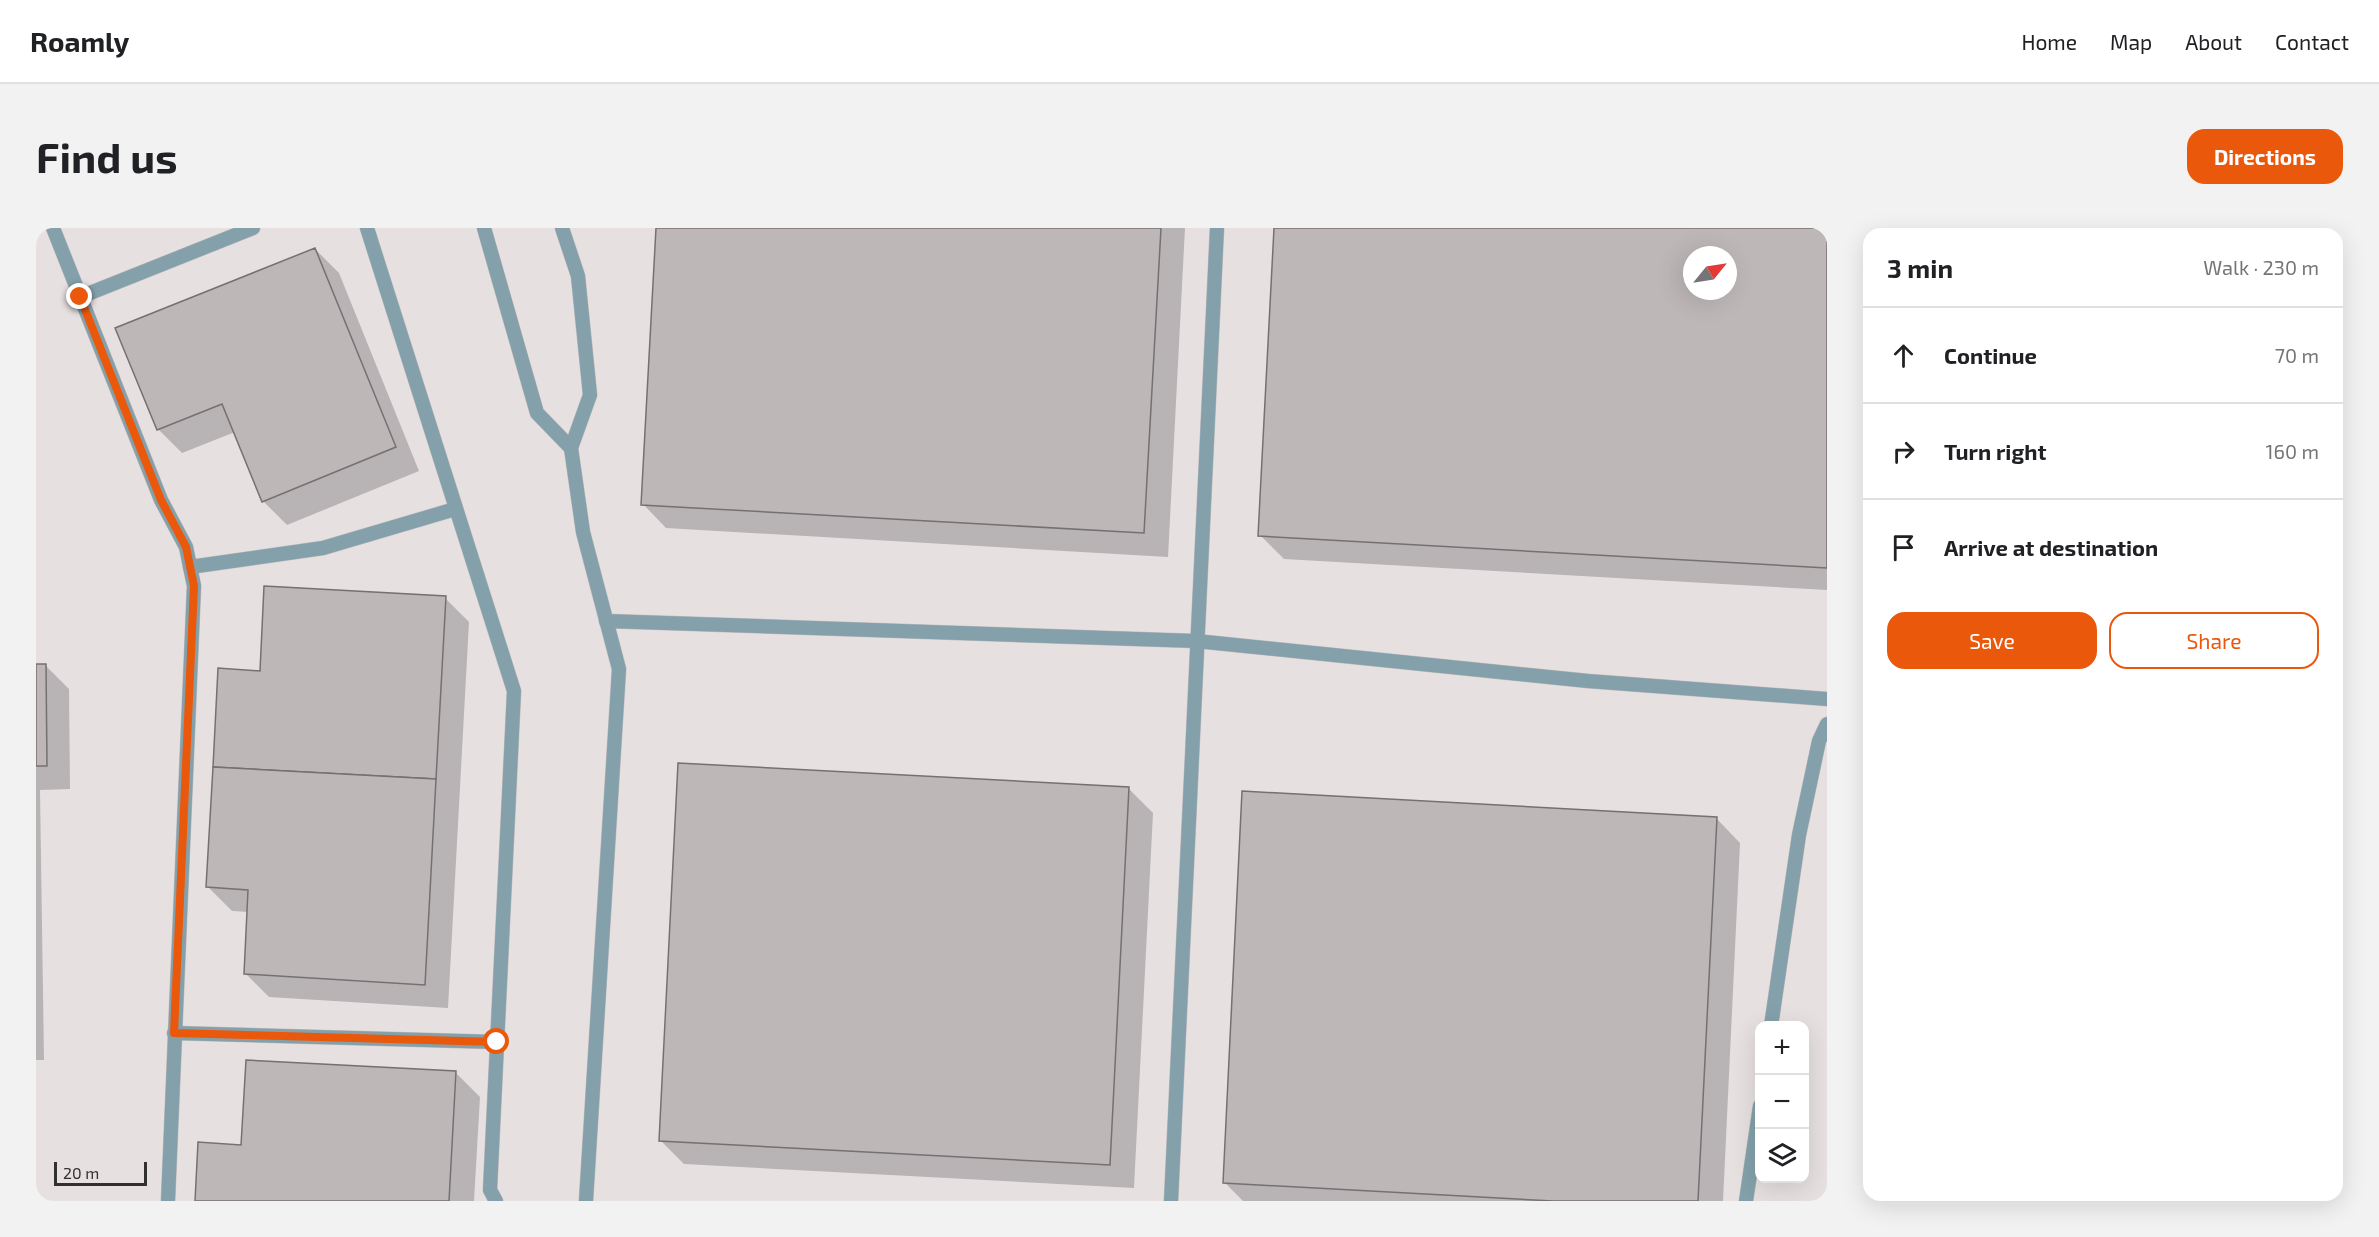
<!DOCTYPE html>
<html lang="en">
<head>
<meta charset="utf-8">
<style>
	:root { --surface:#fff; --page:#f2f2f2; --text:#202124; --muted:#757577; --line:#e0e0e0; --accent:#ea580c }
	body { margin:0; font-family:"Exo 2",sans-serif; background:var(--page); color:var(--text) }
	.controls { position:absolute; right:18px; bottom:18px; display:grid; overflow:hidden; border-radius:12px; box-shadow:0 6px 24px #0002 }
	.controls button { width:54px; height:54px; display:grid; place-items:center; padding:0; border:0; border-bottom:2px solid var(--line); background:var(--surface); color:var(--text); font:30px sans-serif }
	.compass { position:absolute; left:1647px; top:18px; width:54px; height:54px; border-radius:50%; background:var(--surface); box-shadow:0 6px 24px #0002; rotate:60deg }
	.scale { position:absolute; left:18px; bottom:15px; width:93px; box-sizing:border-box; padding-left:6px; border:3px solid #333030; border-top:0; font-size:16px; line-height:21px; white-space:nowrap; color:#333030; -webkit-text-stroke:4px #e7e0e1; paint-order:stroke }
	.stop { position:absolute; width:18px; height:18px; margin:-14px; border:4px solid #ea580c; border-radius:50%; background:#fff }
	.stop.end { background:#ea580c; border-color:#fff; box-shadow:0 2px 6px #0008 }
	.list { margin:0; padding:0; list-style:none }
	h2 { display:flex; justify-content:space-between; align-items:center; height:78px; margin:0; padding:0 24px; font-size:26px }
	h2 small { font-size:20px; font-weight:400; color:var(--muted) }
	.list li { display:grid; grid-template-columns:39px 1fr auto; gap:18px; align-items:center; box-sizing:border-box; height:96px; padding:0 24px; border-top:2px solid var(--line) }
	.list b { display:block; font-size:22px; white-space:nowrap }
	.list em { font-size:20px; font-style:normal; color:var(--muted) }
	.actions { display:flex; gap:12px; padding:18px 24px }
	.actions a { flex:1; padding:14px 0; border:2px solid var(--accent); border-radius:18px; text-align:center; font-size:21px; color:var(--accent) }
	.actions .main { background:var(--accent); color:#fff }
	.icon { flex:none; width:33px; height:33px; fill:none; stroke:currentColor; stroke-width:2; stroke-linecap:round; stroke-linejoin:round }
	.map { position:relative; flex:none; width:1791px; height:973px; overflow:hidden; border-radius:18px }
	header { display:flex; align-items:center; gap:36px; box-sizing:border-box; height:84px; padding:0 30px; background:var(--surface); border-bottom:2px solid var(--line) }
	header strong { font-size:28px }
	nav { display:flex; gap:33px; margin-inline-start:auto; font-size:21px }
	.intro { display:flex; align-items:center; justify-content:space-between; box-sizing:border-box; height:144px; padding:0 36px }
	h1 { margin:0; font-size:42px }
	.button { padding:15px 27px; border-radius:18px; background:var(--accent); color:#fff; font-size:21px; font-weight:700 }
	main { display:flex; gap:36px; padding:0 36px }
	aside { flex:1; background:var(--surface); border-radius:18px; box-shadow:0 6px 24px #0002 }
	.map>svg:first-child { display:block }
	.shadow { fill:#0003; fill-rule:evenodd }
	.building { fill:#bdb7b8; stroke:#767071; stroke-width:1.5; fill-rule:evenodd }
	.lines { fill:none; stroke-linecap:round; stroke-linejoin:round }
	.lane-casing { stroke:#c3bdbe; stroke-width:15 }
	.lane { stroke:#84a1ab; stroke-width:14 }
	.route { stroke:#ea580c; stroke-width:8 }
</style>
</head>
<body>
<header>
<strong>Roamly</strong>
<nav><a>Home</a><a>Map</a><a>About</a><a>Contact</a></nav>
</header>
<div class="intro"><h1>Find us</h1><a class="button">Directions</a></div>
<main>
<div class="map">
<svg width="1791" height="973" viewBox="0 0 1791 973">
	<rect width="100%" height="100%" fill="#e7e0e1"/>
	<!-- shadow -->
	<g class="shadow">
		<polygon points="621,0 1149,0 1132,329 630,300 607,276"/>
		<path d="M 1240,0 L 1791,0 L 1791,362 L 1248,331 L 1224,307 ZM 1656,27 L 1692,27 L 1692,63 L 1656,63 Z"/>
		<polygon points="279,21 303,45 383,243 251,297 227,273 199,204 146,225 122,201"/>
		<polygon points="409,370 433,394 412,780 233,769 209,745 213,684 196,683 172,659 225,444"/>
		<polygon points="0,437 9,437 33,461 34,561 4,562 8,832 0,832"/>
		<polygon points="1093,561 1117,585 1098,960 648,936 624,912"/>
		<polygon points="1681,591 1704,615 1687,973 1207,973 1188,954"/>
		<polygon points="420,845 444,869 438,973 161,973 207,918"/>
	</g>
	<!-- building -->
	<g class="building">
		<polygon points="620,0 1125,0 1108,305 605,277"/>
		<path d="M 1238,0 L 1791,0 L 1791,340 L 1222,308 ZM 1656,27 L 1692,27 L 1692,63 L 1656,63 Z"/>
		<polygon points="279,20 360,219 226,274 186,176 121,202 79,100"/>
		<polygon points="228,358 410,368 400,551 177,539 182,440 224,443"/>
		<polygon points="0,436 10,436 11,538 0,538"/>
		<polygon points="642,535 1093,559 1074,937 623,913"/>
		<polygon points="177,539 400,551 389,757 208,746 212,662 170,659"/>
		<polygon points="1206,563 1681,589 1662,973 1517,973 1187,955"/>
		<polygon points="210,832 420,843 413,973 159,973 162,914 205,917"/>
	</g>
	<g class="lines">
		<!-- lane casing -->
		<g class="lane-casing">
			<g id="lane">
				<polyline points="17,0 125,272 150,319 158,358 132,973"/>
				<polyline points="331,0 478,463 454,962 460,973"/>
				<polyline points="448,0 501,185 535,220"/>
				<polyline points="526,0 542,48 554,167 535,220 547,304 583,441 550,973"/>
				<polyline points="44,69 217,0"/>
				<polyline points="154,339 287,320 419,281"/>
				<polyline points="570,393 1160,413 1552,453 1791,471"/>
				<polyline points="1735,798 1763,607 1783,513 1791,496"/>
				<polyline points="138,805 461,814"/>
				<polyline points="1135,973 1181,0"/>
				<polyline points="1710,973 1724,878"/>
			</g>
		</g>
		<!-- lane -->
		<use href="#lane" class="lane"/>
	</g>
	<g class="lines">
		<!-- route -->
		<polyline class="route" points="44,69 125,272 150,319 158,358 138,805 461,814"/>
	</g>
</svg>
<div class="controls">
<button>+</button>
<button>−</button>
<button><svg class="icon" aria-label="layers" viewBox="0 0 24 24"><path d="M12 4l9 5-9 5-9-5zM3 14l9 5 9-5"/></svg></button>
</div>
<svg class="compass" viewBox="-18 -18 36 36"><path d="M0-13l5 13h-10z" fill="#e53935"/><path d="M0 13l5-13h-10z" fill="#757577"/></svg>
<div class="scale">20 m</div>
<div class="stop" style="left:461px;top:814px"></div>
<div class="stop end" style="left:44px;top:69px"></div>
</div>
<aside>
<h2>3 min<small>Walk · 230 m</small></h2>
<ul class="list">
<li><svg class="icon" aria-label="ahead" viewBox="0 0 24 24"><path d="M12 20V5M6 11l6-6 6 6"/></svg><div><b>Continue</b></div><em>70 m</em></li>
<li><svg class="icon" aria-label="right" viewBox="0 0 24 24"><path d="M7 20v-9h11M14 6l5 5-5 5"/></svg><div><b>Turn right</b></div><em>160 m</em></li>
<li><svg class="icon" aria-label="arrive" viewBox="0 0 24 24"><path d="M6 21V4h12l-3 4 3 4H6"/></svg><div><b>Arrive at destination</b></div></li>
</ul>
<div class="actions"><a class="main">Save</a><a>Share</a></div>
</aside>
</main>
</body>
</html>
